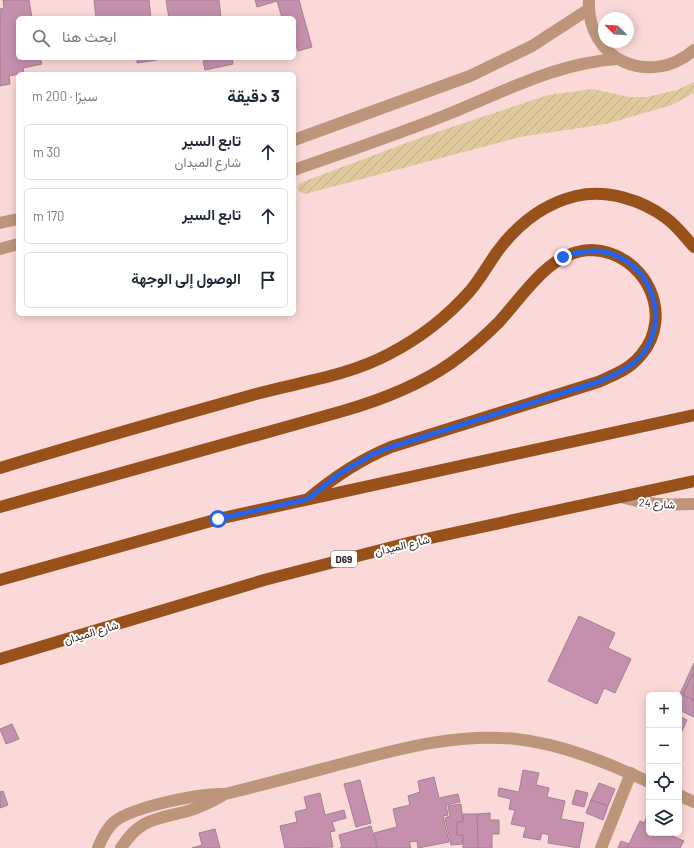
<!DOCTYPE html>
<html lang="ar">
<head>
<meta charset="utf-8">
<style>
	:root { --surface:#fff; --page:#f6f6f7; --text:#1f2937; --muted:#747a83; --line:#e0e1e3 }
	body { margin:0; font-family:Barlow,Vazirmatn,sans-serif; background:var(--page); color:var(--text); direction:rtl }
	.controls { position:absolute; right:12px; bottom:12px; display:grid; overflow:hidden; border-radius:6px; box-shadow:0 2px 10px #0003 }
	.controls button { width:36px; height:36px; display:grid; place-items:center; padding:0; border:0; border-bottom:1px solid var(--line); background:var(--surface); color:var(--text); font:20px sans-serif }
	.compass { position:absolute; left:598px; top:12px; width:36px; height:36px; border-radius:50%; background:var(--surface); box-shadow:0 2px 10px #0003; rotate:294deg }
	.stop { position:absolute; width:12px; height:12px; margin:-9px; border:3px solid #2563eb; border-radius:50%; background:#fff }
	.stop.end { background:#2563eb; border-color:#fff; box-shadow:0 1px 4px #0008 }
	.list { margin:0; padding:0; list-style:none }
	h2 { display:flex; justify-content:space-between; align-items:center; height:52px; margin:0; padding:0 16px; font-size:17px }
	h2 small { font-size:13px; font-weight:400; color:var(--muted) }
	.list li { display:grid; grid-template-columns:26px 1fr auto; gap:12px; align-items:center; box-sizing:border-box; height:56px; margin:0 8px 8px; padding:0 8px; border:1px solid var(--line); border-radius:6px }
	.list b { display:block; font-size:15px; white-space:nowrap }
	.list p { margin:0; font-size:13px; white-space:nowrap; color:var(--muted) }
	.list em { font-size:13px; font-style:normal; color:var(--muted) }
	.icon { flex:none; width:22px; height:22px; fill:none; stroke:currentColor; stroke-width:2; stroke-linecap:round; stroke-linejoin:round }
	.map { position:relative; flex:none; width:694px; height:848px; overflow:hidden; direction:ltr }
	.search { position:absolute; background:var(--surface); box-shadow:0 2px 10px #0003; left:16px; top:16px; width:280px; height:44px; display:flex; align-items:center; gap:10px; box-sizing:border-box; padding:0 14px; border-radius:6px; color:var(--muted); font-size:15px }
	.panel { position:absolute; background:var(--surface); box-shadow:0 2px 10px #0003; left:16px; top:72px; width:280px; height:244px; border-radius:6px; direction:rtl }
	.map>svg:first-child { display:block }
	.garden { fill:url(#garden-furrows) }
	.building { fill:#c590ad; stroke:#a18092 }
	.lines { fill:none; stroke-linecap:round; stroke-linejoin:round }
	.minor { stroke:#bd957b; stroke-width:12 }
	.major { stroke:#98511a; stroke-width:12 }
	.route { stroke:#2563eb; stroke-width:5 }
	.labels { text-anchor:middle; dominant-baseline:central; stroke-width:4; stroke-linejoin:round; paint-order:stroke }
	.shield { fill:#fff; stroke:#6b6060; stroke-width:1 }
	.shield-label { font-size:10px; font-weight:bold; fill:#2b1c1c }
	.street-label { font-size:11px; fill:#2b1c1c; stroke:#fff }
</style>
</head>
<body>
<div class="map">
<svg width="694" height="848" viewBox="0 0 694 848">
	<defs>
		<pattern id="garden-furrows" width="10" height="10" patternUnits="userSpaceOnUse"><rect width="10" height="10" fill="#deca9c"/><path d="M-1 1l2-2M0 10L10 0M9 11l2-2" fill="none" stroke="#bfad86"/></pattern>
	</defs>
	<rect width="100%" height="100%" fill="#fbd9d8"/>
	<!-- garden -->
	<polygon class="garden" points="694,82 694,93 672,105 606,124 520,137 305,194 300,192 297,188 300,183 305,181 425,136 548,95 593,89 629,97 647,97 677,90"/>
	<!-- building -->
	<g class="building">
		<polygon points="3,0 29,0 32,18 18,18 18,58 40,58 42,64 23,68 24,73 9,76 10,84 0,86 0,9 4,8"/>
		<polygon points="94,0 149,0 151,18 96,18"/>
		<polygon points="166,0 219,0 221,18 169,18"/>
		<polygon points="255,0 299,0 312,47 298,51 294,40 294,18 282,18 277,1 257,7"/>
		<polygon points="137,58 157,58 157,60 137,63"/>
		<polygon points="217,58 232,58 233,64 205,70 203,61"/>
		<polygon points="579,616 615,633 608,648 631,659 615,693 604,688 597,704 548,681"/>
		<polygon points="694,663 694,671 683,695 694,700 694,717 679,710 679,696"/>
		<polygon points="694,671 694,700 683,695"/>
		<polygon points="679,716 687,720 679,738"/>
		<polygon points="12,724 19,739 6,744 0,729"/>
		<polygon points="523,770 539,773 536,785 549,788 547,797 565,801 561,819 584,823 579,848 548,843 549,835 542,833 540,840 523,837 526,827 511,824 515,810 509,809 511,799 498,796 499,788 519,792"/>
		<polygon points="434,777 439,798 458,794 460,802 446,805 448,815 443,816 449,842 418,848 417,841 409,842 411,848 378,848 374,833 397,827 393,809 410,805 408,796 420,792 418,781"/>
		<polygon points="360,780 371,823 356,827 344,784"/>
		<polygon points="599,783 615,789 608,806 591,800"/>
		<polygon points="576,790 588,793 584,807 572,804"/>
		<polygon points="3,791 8,805 0,808 0,792"/>
		<polygon points="320,793 325,815 344,810 346,818 332,822 335,831 330,832 333,847 285,848 280,826 297,822 295,812 307,809 304,797"/>
		<polygon points="591,800 608,806 603,820 586,813"/>
		<polygon points="461,804 463,822 457,822 457,835 463,835 463,844 451,845 445,818 450,816 448,806"/>
		<polygon points="649,812 649,833 674,833 672,836 684,841 680,848 627,848 640,821 644,823"/>
		<polygon points="490,813 490,820 499,820 499,834 492,834 492,848 478,848 477,814"/>
		<polygon points="463,814 477,814 478,848 463,848 463,835 457,835 457,822 463,822"/>
		<polygon points="371,826 377,848 340,848 342,847 339,835"/>
		<polygon points="215,829 220,848 192,848 202,845 199,833"/>
		<polygon points="621,841 629,844 627,848 618,848"/>
	</g>
	<g class="lines">
		<!-- minor -->
		<g class="minor">
			<path d="M 589,0 C 586,60 650,88 694,50"/>
			<polyline points="294,140 470,76 532,46 589,9"/>
			<path d="M 294,170 C 345,152 396,135 446,115 C 504,92 555,63 618,59"/>
			<polyline points="0,223 18,219"/>
			<polyline points="0,249 18,244"/>
			<path d="M 621,497 C 650,505 664,505 694,504"/>
			<polyline points="679,795 694,802"/>
			<path d="M 98,848 C 102,838 106,829 114,822 C 132,807 200,793 224,794"/>
			<path d="M 121,848 C 140,818 157,819 188,811 C 201,807 213,801 225,794 C 266,784 307,773 349,762 C 403,748 459,733 516,739 C 562,744 608,763 649,782"/>
			<polyline points="601,848 631,773"/>
		</g>
		<!-- major -->
		<g class="major">
			<path d="M 0,468 C 85,442 170,418 256,394 C 300,382 348,376 389,354 C 420,338 447,317 470,291 C 480,279 488,265 497,252 C 517,225 543,204 576,196 C 607,189 642,200 666,218 C 677,226 685,237 694,247"/>
			<path d="M 0,507 L 343,411 C 381,400 418,386 451,363 C 468,351 484,337 499,322 C 524,295 550,250 592,250 C 644,252 676,314 641,355 C 630,369 614,375 598,382 L 391,447 C 359,460 334,477 308,499"/>
			<polyline points="0,580 218,519 694,415"/>
			<polyline points="0,659 264,580 412,542 694,481"/>
		</g>
	</g>
	<g class="lines">
		<!-- route -->
		<path class="route" d="M 218,519 L 308,499 L 339,474 L 373,454 L 391,447 L 598,382 C 614,375 631,368 642,355 C 671,318 651,262 605,252 C 590,249 577,252 563,257"/>
	</g>
	<g class="labels">
		<!-- shield labels -->
		<rect class="shield" x="331" y="551" width="26" height="16" rx="3"/>
		<g class="shield-label">
			<text x="344" y="559">D69</text>
		</g>
		<!-- street labels -->
		<g class="street-label">
			<text transform="translate(657 503) rotate(4)">شارع 24</text>
			<text transform="translate(402 545) rotate(-14)">شارع الميدان</text>
			<text transform="translate(91 632) rotate(-17)">شارع الميدان</text>
		</g>
	</g>
</svg>
<div class="controls">
<button>+</button>
<button>−</button>
<button><svg class="icon" aria-label="locate" viewBox="0 0 24 24"><circle cx="12" cy="12" r="6"/><path d="M12 2v4M12 18v4M2 12h4M18 12h4"/></svg></button>
<button><svg class="icon" aria-label="layers" viewBox="0 0 24 24"><path d="M12 4l9 5-9 5-9-5zM3 14l9 5 9-5"/></svg></button>
</div>
<svg class="compass" viewBox="-18 -18 36 36"><path d="M0-13l5 13h-10z" fill="#e53935"/><path d="M0 13l5-13h-10z" fill="#747a83"/></svg>
<div class="stop" style="left:218px;top:519px"></div>
<div class="stop end" style="left:563px;top:257px"></div>
<div class="search"><svg class="icon" aria-label="search" viewBox="0 0 24 24"><circle cx="10" cy="10" r="6"/><path d="M15 15l6 6"/></svg>ابحث هنا</div>
<section class="panel">
<h2>3 دقيقة<small>سيرًا · 200 m</small></h2>
<ul class="list">
<li><svg class="icon" aria-label="ahead" viewBox="0 0 24 24"><path d="M12 20V5M6 11l6-6 6 6"/></svg><div><b>تابع السير</b><p>شارع الميدان</p></div><em>30 m</em></li>
<li><svg class="icon" aria-label="ahead" viewBox="0 0 24 24"><path d="M12 20V5M6 11l6-6 6 6"/></svg><div><b>تابع السير</b></div><em>170 m</em></li>
<li><svg class="icon" aria-label="arrive" viewBox="0 0 24 24"><path d="M6 21V4h12l-3 4 3 4H6"/></svg><div><b>الوصول إلى الوجهة</b></div></li>
</ul>
</section>
</div>
</body>
</html>
